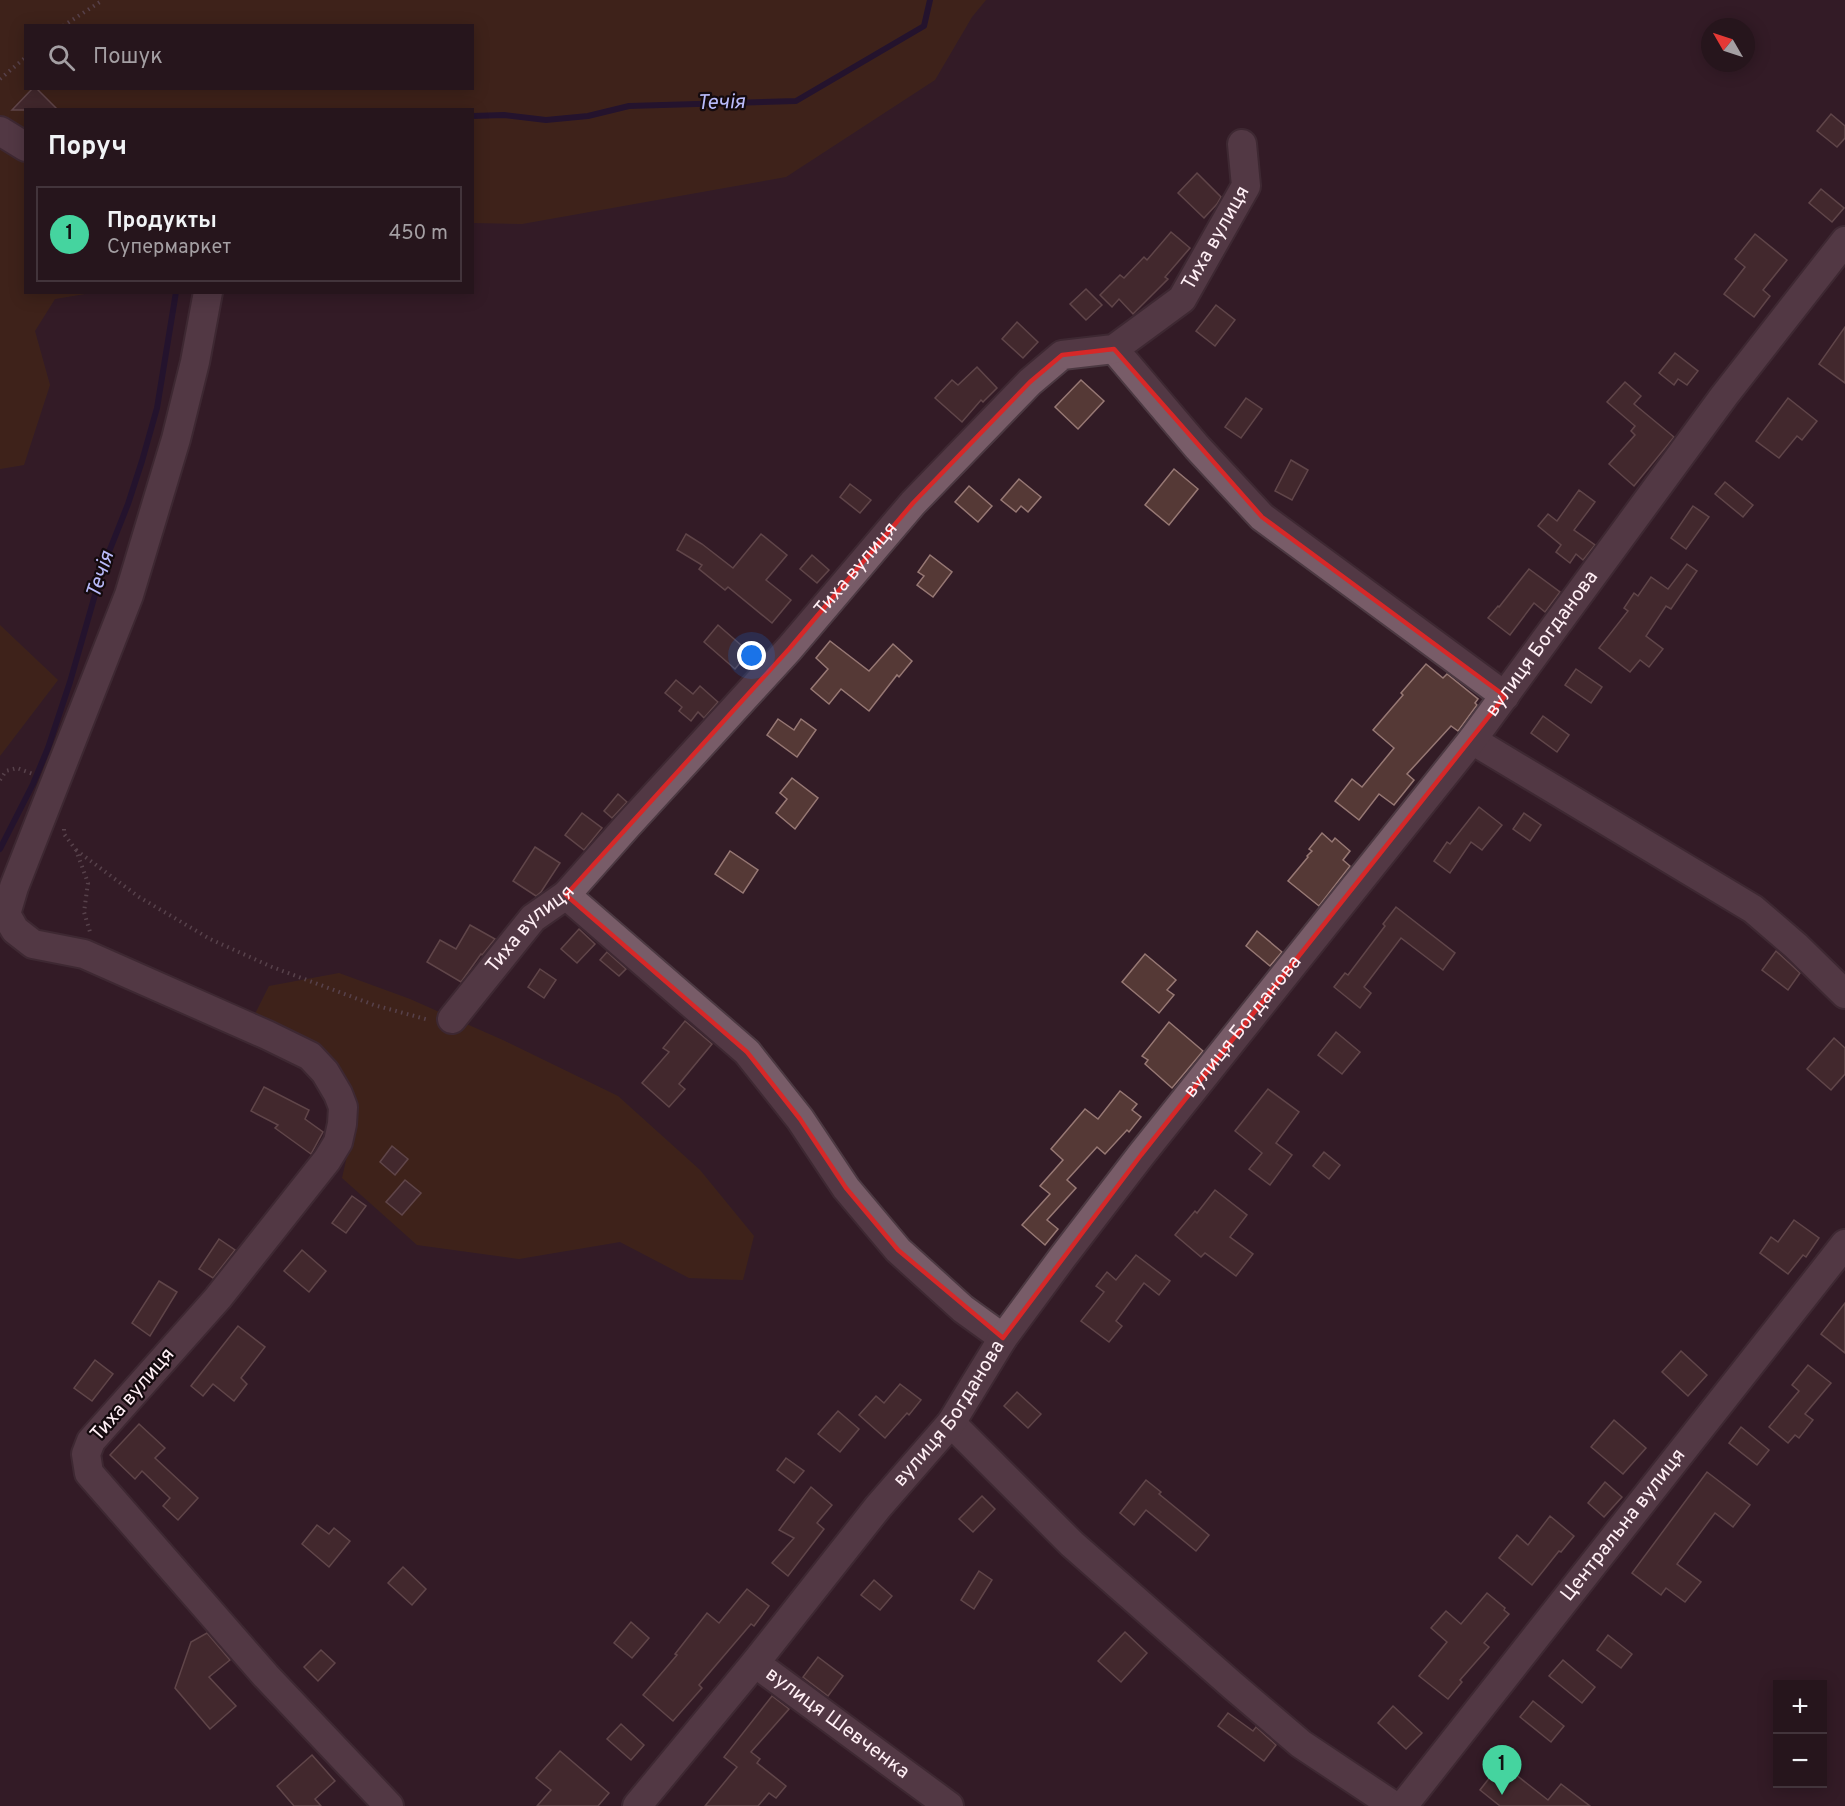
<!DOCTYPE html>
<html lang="uk">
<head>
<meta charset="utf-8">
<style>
	:root { --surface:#26151c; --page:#322229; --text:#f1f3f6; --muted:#a49fa3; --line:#42343b; --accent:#45d49f }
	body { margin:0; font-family:Overpass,sans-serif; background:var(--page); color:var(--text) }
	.controls { position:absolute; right:18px; bottom:18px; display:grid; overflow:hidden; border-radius:0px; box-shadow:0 3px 15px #0003 }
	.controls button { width:54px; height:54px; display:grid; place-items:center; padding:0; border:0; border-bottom:2px solid var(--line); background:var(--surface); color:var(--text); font:30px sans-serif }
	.compass { position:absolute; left:1701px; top:18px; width:54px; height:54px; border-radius:50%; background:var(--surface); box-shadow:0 3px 15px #0003; rotate:309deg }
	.you { position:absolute; left:752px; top:656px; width:21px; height:21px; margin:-15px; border:4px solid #fff; border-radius:50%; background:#1a73e8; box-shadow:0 0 0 9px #1a73e833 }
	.badge { display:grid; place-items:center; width:39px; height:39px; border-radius:50%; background:var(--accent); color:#111; font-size:20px; font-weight:700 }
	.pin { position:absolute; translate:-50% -50px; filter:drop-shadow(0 2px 3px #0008) }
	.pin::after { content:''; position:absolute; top:32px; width:21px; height:18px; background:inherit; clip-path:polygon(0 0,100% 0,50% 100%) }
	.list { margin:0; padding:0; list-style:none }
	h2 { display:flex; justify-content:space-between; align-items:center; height:78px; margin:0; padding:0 24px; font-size:26px }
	h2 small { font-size:20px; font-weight:400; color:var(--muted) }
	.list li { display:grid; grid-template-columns:39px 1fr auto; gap:18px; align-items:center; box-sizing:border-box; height:96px; margin:0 12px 12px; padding:0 12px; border:2px solid var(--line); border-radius:0px }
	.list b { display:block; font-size:22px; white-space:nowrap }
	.list p { margin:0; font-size:20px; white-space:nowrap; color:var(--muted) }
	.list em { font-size:20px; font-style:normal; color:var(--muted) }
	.icon { flex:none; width:33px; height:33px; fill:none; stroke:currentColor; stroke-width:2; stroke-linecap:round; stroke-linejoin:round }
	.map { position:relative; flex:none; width:1845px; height:1806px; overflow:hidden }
	.search { position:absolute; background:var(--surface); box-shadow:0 3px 15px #0003; left:24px; top:24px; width:450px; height:66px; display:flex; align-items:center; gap:15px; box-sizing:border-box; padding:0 21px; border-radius:0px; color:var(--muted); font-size:22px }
	.panel { position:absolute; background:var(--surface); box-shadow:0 3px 15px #0003; left:24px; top:108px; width:450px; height:186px; border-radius:0px }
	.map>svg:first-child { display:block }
	.green { fill:#4c2c0d; fill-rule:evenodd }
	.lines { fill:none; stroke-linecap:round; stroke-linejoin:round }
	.stream { stroke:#120a37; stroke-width:6 }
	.building { fill:#553936; stroke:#977874; stroke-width:1.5 }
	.minor-casing { stroke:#4c3942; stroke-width:32 }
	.path { stroke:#847078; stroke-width:4; stroke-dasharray:1.5 4.5; stroke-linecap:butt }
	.minor { stroke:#785c68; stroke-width:28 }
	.marked { fill:none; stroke:#d62828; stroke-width:4.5; stroke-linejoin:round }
	.labels { text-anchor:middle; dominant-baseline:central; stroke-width:4.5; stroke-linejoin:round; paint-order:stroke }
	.street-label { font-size:20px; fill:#ffeff5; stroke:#140a0e }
	.water-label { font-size:21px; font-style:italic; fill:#b8baf9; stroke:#140a0e }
</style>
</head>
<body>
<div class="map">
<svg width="1845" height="1806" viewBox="0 0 1845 1806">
	<rect width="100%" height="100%" fill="#331c26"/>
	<!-- green -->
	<g class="green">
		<path d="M 0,0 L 986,0 L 972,17 L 935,80 L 786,177 L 522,224 L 473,223 L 472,110 L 26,110 L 26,292 L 91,293 L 55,299 L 35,331 L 50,385 L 24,465 L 0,469 ZM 26,26 L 472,26 L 472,88 L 26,88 Z"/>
		<polygon points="0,625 58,680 0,756"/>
		<polygon points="339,973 410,999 505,1041 618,1096 700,1170 754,1236 743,1280 689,1278 620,1242 519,1259 417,1245 342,1178 353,1130 334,1059 254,1016 269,986"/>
	</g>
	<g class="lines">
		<!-- stream -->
		<g class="stream">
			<polyline points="472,116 504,115 546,120 588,116 629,106 796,101 924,26 930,0"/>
			<polyline points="0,849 33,784 48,748 70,682 103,567 128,504 142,461 157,408 176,292"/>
		</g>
	</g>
	<!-- building -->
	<g class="building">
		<polygon points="33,88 36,88 58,110 12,110"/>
		<polygon points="1831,114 1845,126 1845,138 1837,147 1817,131"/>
		<polygon points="1197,173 1221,197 1217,204 1204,218 1178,193"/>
		<polygon points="1821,189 1844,208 1832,222 1809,203"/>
		<polygon points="1171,232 1190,248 1165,277 1168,279 1133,314 1119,299 1112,307 1100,295 1120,275 1124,278 1144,257 1147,260"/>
		<polygon points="1755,234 1787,260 1763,290 1770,296 1754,317 1724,294 1745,267 1735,259"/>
		<polygon points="1086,289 1102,305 1086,320 1070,304"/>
		<polygon points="1216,305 1235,320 1215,346 1196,331"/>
		<polygon points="1017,322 1038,342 1023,358 1002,339"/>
		<polygon points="1845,327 1845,383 1819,364"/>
		<polygon points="1675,353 1698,371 1687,385 1678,379 1674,385 1659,373"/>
		<polygon points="977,367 997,388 983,402 981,400 962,422 935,398 952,380 958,385"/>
		<polygon points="1081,380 1104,401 1078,429 1055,407"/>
		<polygon points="1625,382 1641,396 1634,404 1674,437 1634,486 1609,464 1635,435 1631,431 1635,426 1607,402"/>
		<polygon points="1246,398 1262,409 1241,438 1225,427"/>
		<polygon points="1788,398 1817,421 1802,440 1797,436 1779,458 1756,441"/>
		<polygon points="1291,460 1308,470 1292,500 1275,491"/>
		<polygon points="1174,469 1198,489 1169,525 1145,505"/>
		<polygon points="1019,479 1041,497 1028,512 1021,506 1016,512 1001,500"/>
		<polygon points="1725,482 1753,505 1743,517 1715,494"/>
		<polygon points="850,484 871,500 860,513 840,497"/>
		<polygon points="969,486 992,506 978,522 955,502"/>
		<polygon points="1579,490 1595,502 1574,530 1595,545 1583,560 1576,554 1570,563 1556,552 1561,545 1538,526 1548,514 1557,521"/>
		<polygon points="1693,506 1709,517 1686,549 1671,538"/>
		<polygon points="686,534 702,544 733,568 761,534 787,555 766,580 791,600 772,623 728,587 725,590 699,569 702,565 677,550"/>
		<polygon points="812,555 829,570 817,583 800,569"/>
		<polygon points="930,555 952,572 933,597 917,585 924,576 918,572"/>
		<polygon points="1687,564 1697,571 1671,609 1666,606 1646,636 1663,649 1649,667 1640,660 1630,672 1599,648 1628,611 1624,608 1634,593 1638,596 1651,577 1668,589"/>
		<polygon points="1529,569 1560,592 1545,612 1534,603 1510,635 1488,618 1498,606 1499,607"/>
		<polygon points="718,625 749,652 735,669 704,642"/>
		<polygon points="830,641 869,671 893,644 912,661 899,677 897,675 869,711 841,689 829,704 811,689 828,669 816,658"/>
		<polygon points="1426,664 1443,678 1447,674 1478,699 1475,703 1477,705 1458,731 1451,726 1407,774 1414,780 1394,805 1379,794 1359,820 1335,801 1352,779 1362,787 1394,748 1373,730 1403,695 1401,693"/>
		<polygon points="1576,669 1602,687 1591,703 1565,685"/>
		<polygon points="676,680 693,694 700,686 718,702 704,718 698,712 691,721 679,711 682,707 665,693"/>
		<polygon points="1543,716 1569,735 1557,752 1531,733"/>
		<polygon points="778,719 794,730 801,719 816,730 797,757 767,735"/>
		<polygon points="792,778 818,798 795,829 776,813 787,799 780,793"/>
		<polygon points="618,794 627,802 612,818 604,811"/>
		<polygon points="1479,807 1502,825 1482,850 1471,842 1450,873 1434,861 1447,842 1450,844"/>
		<polygon points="582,813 602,828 584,850 565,835"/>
		<polygon points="1524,813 1541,825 1530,841 1513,829"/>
		<polygon points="1322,833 1332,842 1335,838 1350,851 1343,860 1350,866 1319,906 1288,881 1308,857 1307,856 1312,851 1309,849"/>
		<polygon points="535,847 560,863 541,892 536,896 513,881"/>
		<polygon points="730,851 758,870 743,893 715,874"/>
		<polygon points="1396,907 1455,953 1443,970 1401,938 1364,987 1371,993 1360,1008 1334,987 1345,973 1348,975 1385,926 1383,924"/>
		<polygon points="470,925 495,939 482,955 481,954 461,982 427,962 440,940 456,949"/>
		<polygon points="579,929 595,944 577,963 561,949"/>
		<polygon points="1257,931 1282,952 1270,966 1246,946"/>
		<polygon points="1776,951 1800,973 1788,990 1762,970"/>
		<polygon points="607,952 626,969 619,976 600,960"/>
		<polygon points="1145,954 1176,980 1167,990 1174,995 1159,1013 1122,982"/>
		<polygon points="540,969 556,980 544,998 528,987"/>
		<polygon points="685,1021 712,1044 679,1084 685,1089 669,1107 642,1083 669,1052 663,1048"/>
		<polygon points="1169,1022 1203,1051 1172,1088 1145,1064 1148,1060 1142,1056"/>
		<polygon points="1336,1032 1360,1052 1342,1074 1318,1055"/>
		<polygon points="1834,1038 1845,1048 1845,1074 1831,1090 1807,1069"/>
		<polygon points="264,1087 309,1110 305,1119 323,1132 311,1154 275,1128 278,1125 251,1111"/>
		<polygon points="1268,1089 1299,1112 1276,1143 1292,1155 1270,1185 1249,1169 1262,1153 1235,1131"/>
		<polygon points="1120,1091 1137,1104 1132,1110 1141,1117 1129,1132 1127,1130 1105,1154 1097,1147 1067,1180 1076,1188 1047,1220 1058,1229 1045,1245 1022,1225 1050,1194 1040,1186 1063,1160 1051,1149 1085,1109 1098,1119"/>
		<polygon points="392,1146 408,1159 395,1175 380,1162"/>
		<polygon points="1324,1152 1340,1165 1329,1179 1313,1166"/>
		<polygon points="405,1180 421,1193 402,1215 386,1202"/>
		<polygon points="1215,1190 1247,1215 1230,1237 1253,1254 1236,1276 1205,1253 1201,1257 1175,1235 1195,1211 1197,1213"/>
		<polygon points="352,1196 366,1206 346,1233 332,1223"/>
		<polygon points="1794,1220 1819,1238 1806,1257 1803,1255 1788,1274 1760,1253 1771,1237 1778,1242"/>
		<polygon points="219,1239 235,1250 213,1278 199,1269"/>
		<polygon points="302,1250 326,1271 309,1292 284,1271"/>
		<polygon points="1136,1255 1170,1281 1159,1295 1144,1283 1116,1321 1122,1326 1109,1342 1081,1321 1104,1292 1096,1286 1107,1272 1116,1280"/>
		<polygon points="159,1281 177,1292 150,1336 132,1323"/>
		<polygon points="1845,1303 1845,1353 1821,1334"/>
		<polygon points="238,1326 265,1347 241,1378 247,1384 234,1401 213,1384 203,1396 191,1386"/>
		<polygon points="1681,1351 1707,1375 1688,1396 1662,1372"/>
		<polygon points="95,1360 113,1374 92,1401 74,1388"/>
		<polygon points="1808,1365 1831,1383 1805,1414 1813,1420 1799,1438 1795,1435 1788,1443 1769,1427 1799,1391 1792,1385"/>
		<polygon points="900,1384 921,1400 909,1415 907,1413 885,1438 859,1415 876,1396 884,1403"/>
		<polygon points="1017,1392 1041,1414 1028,1428 1004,1406"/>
		<polygon points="838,1411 859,1429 840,1452 818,1434"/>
		<polygon points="1614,1420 1646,1448 1623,1474 1591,1447"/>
		<polygon points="139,1424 165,1448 155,1458 198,1498 178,1520 163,1506 170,1498 142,1471 135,1479 110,1455"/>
		<polygon points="1741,1427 1769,1450 1757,1465 1729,1443"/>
		<polygon points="786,1458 804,1471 794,1483 777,1470"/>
		<polygon points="1707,1472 1750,1505 1733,1527 1715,1513 1677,1564 1701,1582 1685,1602 1666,1588 1661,1595 1632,1573"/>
		<polygon points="1146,1480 1161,1492 1159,1494 1209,1535 1196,1551 1146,1510 1134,1525 1120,1513"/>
		<polygon points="1605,1482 1622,1497 1604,1517 1588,1503"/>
		<polygon points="811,1487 832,1505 817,1523 824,1529 788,1576 772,1563 794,1538 779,1530"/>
		<polygon points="982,1496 995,1509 973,1532 959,1519"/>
		<polygon points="1550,1516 1574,1536 1561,1552 1559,1551 1532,1585 1499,1558 1517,1535 1528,1545"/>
		<polygon points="317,1525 329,1534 334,1528 350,1541 329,1567 302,1544"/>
		<polygon points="403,1567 426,1589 412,1605 388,1583"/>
		<polygon points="979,1571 992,1580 974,1609 961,1600"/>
		<polygon points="874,1580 892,1596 880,1610 861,1595"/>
		<polygon points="747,1589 769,1606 754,1626 751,1624 699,1685 702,1688 673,1721 643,1695 677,1655 675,1654 707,1613 719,1623"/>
		<polygon points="1487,1593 1505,1608 1504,1610 1509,1614 1484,1643 1489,1647 1460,1680 1462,1682 1448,1699 1419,1676 1447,1642 1431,1628 1446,1611 1461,1624"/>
		<polygon points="631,1622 649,1638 632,1658 614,1643"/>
		<polygon points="1125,1632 1147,1653 1121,1682 1098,1661"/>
		<polygon points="207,1633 230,1660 209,1677 236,1706 210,1729 175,1688 191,1642"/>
		<polygon points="1608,1635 1632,1654 1621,1668 1597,1650"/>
		<polygon points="321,1650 335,1663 318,1681 304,1667"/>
		<polygon points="818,1657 843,1676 828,1696 803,1677"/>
		<polygon points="1563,1660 1595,1687 1582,1703 1549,1676"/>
		<polygon points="772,1696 789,1709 751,1752 760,1759 757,1763 786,1786 776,1798 769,1793 758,1806 705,1806 737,1767 724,1757"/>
		<polygon points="1533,1701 1564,1726 1551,1742 1520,1717"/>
		<polygon points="1393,1706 1422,1733 1406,1749 1378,1723"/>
		<polygon points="1228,1713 1253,1731 1256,1727 1276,1745 1264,1761 1218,1726"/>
		<polygon points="621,1724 644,1745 631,1760 607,1739"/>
		<polygon points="560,1751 609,1793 598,1806 537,1806 551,1790 536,1778"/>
		<polygon points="312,1755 335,1781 315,1799 321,1806 294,1806 277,1786"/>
		<polygon points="1501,1763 1548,1800 1561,1784 1590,1806 1500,1806 1480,1790"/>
	</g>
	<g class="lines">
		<!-- minor casing -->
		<g class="minor-casing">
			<g id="minor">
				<polyline points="0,131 26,147"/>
				<polyline points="208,292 195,362 176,439 129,595 14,887 6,914 15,930 33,944 84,954 267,1035 310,1056 325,1072 338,1094 343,1107 342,1124 338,1142 327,1160 218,1298 91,1441 86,1454 89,1473 266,1676 389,1806"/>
				<polyline points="1114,349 1197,447 1262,517 1505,696"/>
				<polyline points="1472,740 1753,909 1796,946 1845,994"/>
				<polyline points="566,895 747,1052 800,1119 846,1188 898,1250 963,1309 1003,1338"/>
				<path id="s1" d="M 452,1019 L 533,918 L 566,895 L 628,825 L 789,649 L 913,503 L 1030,382 L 1062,355 L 1114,349 L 1182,299 L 1246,186 L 1242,144"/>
				<polyline points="951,1423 1072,1544 1232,1685 1301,1744 1394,1806"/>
				<path id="s2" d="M 755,1663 L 949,1806"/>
				<path id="s3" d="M 637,1806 L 755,1663 L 878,1507 L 951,1423 L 1003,1338 L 1062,1258 L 1141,1155 L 1472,740 L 1724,396 L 1845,241"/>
				<path id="s4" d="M 1403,1806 L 1845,1244"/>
			</g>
		</g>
		<!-- path -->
		<g class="path">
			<polyline points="63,26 103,0"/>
			<polyline points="0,79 26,57"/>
			<polyline points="0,780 6,771 17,768 33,774"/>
			<polyline points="64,829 64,834 76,850 88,883 84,912 90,932"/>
			<polyline points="76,850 139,897 210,939 272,967 374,1005 429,1020"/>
		</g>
		<!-- minor -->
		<use href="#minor" class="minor"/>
	</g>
	<!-- marked area -->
	<path d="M0 0H1845V1806H0ZM 1114,349 L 1262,517 L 1505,696 L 1141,1155 L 1003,1338 L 898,1250 L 846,1188 L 800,1119 L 747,1052 L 566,895 L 789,649 L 913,503 L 1030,382 L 1062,355 Z" fill="#331c26" fill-opacity=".55" fill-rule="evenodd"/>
	<path class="marked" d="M 1114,349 L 1262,517 L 1505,696 L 1141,1155 L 1003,1338 L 898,1250 L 846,1188 L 800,1119 L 747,1052 L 566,895 L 789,649 L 913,503 L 1030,382 L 1062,355 Z"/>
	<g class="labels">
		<!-- street labels -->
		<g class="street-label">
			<text stroke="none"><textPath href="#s1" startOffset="1110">Тиха вулиця</textPath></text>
			<text stroke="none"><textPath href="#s1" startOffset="606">Тиха вулиця</textPath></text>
			<text stroke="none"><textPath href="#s3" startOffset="1474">вулиця Богданова</textPath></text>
			<text stroke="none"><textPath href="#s1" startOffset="120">Тиха вулиця</textPath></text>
			<text stroke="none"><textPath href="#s3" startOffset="988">вулиця Богданова</textPath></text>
			<text transform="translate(133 1395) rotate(-49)">Тиха вулиця</text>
			<text stroke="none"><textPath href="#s3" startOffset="502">вулиця Богданова</textPath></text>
			<text stroke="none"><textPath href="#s4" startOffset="357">Центральна вулиця</textPath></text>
			<text stroke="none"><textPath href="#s2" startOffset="102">вулиця Шевченка</textPath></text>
		</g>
		<!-- water labels -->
		<g class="water-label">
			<text transform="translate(721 103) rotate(-1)">Течія</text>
			<text transform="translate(101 575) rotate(-72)">Течія</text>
		</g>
	</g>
</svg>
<div class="controls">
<button>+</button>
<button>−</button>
</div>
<svg class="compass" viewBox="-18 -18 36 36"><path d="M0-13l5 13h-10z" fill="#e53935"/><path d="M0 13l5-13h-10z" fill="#a49fa3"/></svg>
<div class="you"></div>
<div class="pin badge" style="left:1502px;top:1795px">1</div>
<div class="search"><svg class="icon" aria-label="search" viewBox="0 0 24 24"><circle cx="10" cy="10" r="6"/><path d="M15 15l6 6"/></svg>Пошук</div>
<section class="panel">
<h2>Поруч<small></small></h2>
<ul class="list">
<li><span class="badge">1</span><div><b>Продукты</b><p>Супермаркет</p></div><em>450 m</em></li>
</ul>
</section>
</div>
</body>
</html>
